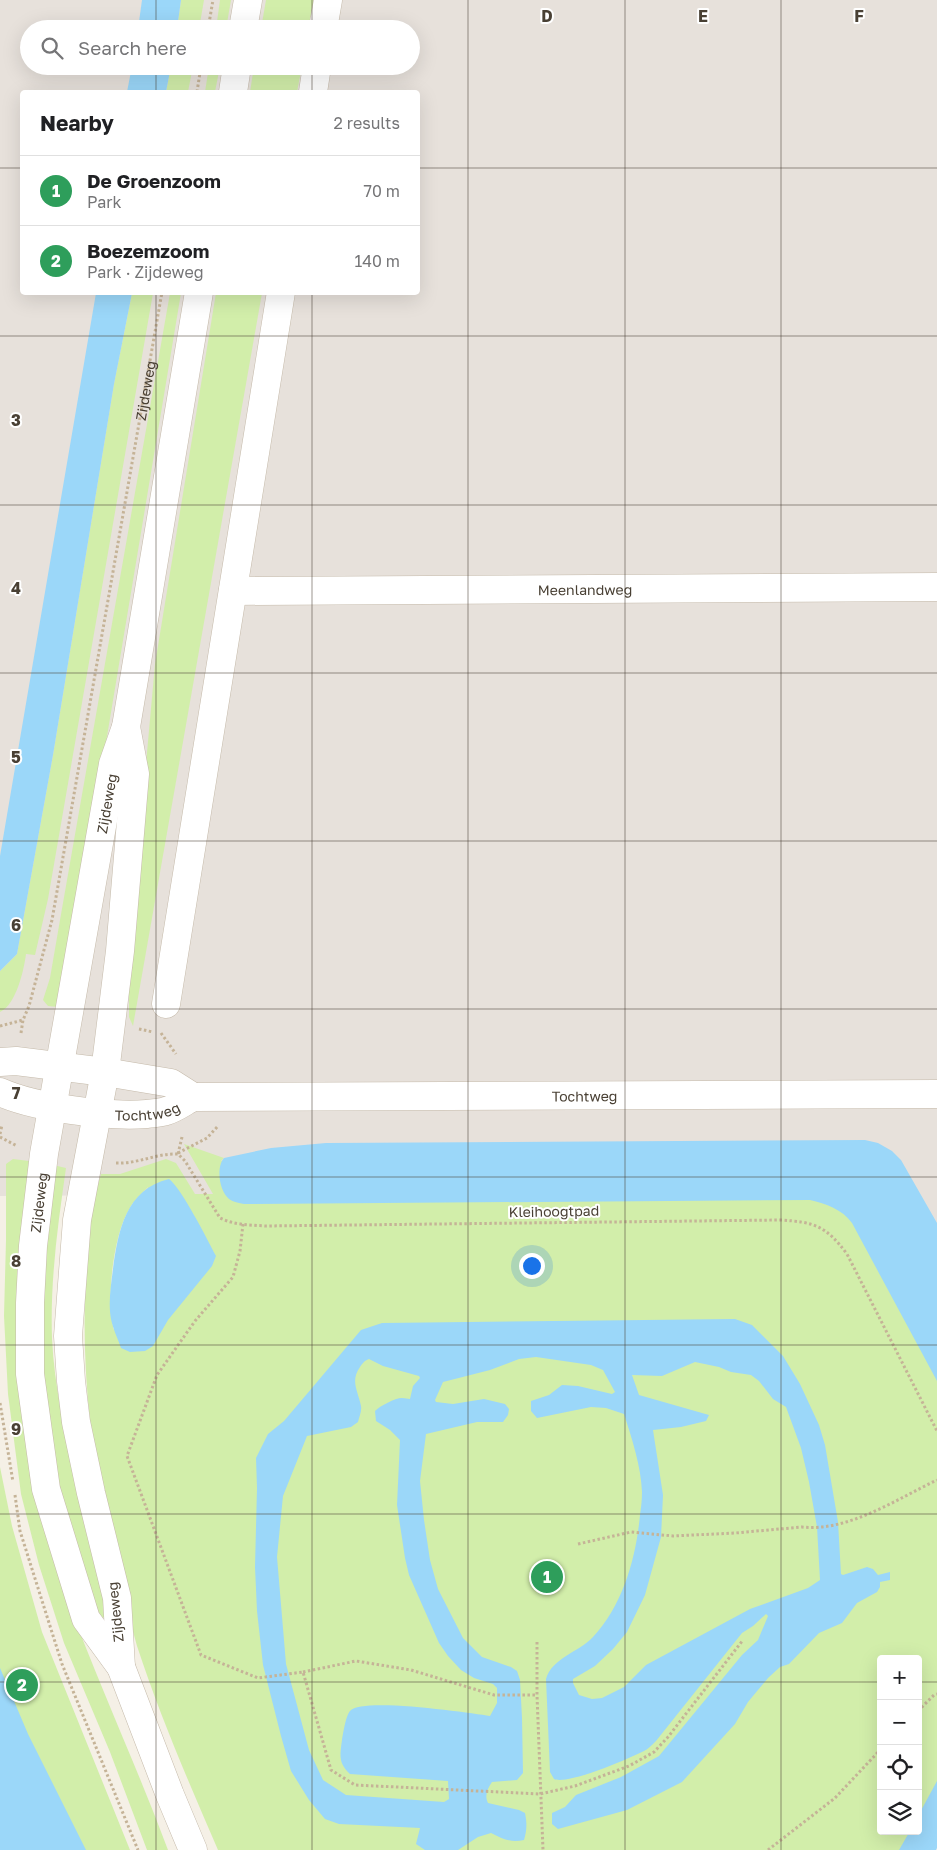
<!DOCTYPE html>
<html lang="en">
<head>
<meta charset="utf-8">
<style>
	:root { --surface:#fff; --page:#f6f6f6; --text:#202124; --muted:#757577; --line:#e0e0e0; --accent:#7c3aed }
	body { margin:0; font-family:"Golos Text",sans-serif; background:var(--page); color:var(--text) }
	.controls { position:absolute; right:15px; bottom:15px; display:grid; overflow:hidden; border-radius:5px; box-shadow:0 5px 20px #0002 }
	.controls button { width:45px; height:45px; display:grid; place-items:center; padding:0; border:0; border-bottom:1px solid var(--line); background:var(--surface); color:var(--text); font:25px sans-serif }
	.you { position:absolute; left:531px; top:1265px; width:18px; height:18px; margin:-12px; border:4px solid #fff; border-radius:50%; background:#1a73e8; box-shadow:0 0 0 8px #1a73e833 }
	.badge { display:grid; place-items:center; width:32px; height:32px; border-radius:50%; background:var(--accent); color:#fff; font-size:16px; font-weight:700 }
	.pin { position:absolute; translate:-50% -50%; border:2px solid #fff; box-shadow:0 1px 5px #0006 }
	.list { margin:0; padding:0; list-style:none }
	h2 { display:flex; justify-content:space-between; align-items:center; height:65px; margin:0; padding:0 20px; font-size:21px }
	h2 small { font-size:16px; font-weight:400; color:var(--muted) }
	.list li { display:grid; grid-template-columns:32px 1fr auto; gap:15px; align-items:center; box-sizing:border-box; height:70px; padding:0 20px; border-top:1px solid var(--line) }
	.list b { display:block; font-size:19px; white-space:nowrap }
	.list p { margin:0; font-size:16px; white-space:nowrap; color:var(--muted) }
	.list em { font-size:16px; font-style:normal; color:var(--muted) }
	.icon { flex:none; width:28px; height:28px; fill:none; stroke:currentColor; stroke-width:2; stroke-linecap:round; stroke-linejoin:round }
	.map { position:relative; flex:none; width:937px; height:1850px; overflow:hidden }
	.search { position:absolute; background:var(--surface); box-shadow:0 5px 20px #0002; left:20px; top:20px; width:400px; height:55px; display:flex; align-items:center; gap:12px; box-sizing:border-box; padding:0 18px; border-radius:28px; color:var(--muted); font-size:19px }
	.panel { position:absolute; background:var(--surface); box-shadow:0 5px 20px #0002; left:20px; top:90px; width:400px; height:205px; border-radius:5px }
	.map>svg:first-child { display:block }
	.industrial { fill:#e7e1db; fill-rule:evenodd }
	.green { fill:#d2eeaa; fill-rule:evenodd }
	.water { fill:#9bd7f9; fill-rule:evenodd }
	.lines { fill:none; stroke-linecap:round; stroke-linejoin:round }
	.minor-casing { stroke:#c5baaa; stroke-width:29 }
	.tertiary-casing { stroke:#c5baaa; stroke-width:29 }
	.path { stroke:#c5b397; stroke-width:3; stroke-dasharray:2.5 2.5; stroke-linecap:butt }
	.minor { stroke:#fff; stroke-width:28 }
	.tertiary { stroke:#fff; stroke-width:28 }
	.grid { fill:none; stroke:#494034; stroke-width:1; stroke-opacity:0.55 }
	.labels { text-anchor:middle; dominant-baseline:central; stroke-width:4; stroke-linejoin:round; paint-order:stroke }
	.street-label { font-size:14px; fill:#494034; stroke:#fff }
	.grid-label { font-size:16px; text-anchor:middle; font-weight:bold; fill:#494034; stroke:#fff; stroke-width:4; stroke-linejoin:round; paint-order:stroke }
</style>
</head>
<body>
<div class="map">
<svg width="937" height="1850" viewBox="0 0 937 1850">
	<rect width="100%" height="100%" fill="#f5f0e6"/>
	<!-- industrial -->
	<path class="industrial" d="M 0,0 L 937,0 L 937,1295 L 156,1195 L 0,1196 ZM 29,29 L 411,29 L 411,66 L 29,66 ZM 22,92 L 418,92 L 418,292 L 22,292 Z"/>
	<!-- green -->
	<g class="green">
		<polygon points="181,0 204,0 199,29 177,29"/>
		<polygon points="220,0 231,0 226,29 216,29"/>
		<polygon points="266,0 314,0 308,29 261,29"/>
		<polygon points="171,66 193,66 188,92 166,92"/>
		<polygon points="209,66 220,66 215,92 205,92"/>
		<polygon points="254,66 302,66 297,92 250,92"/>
		<path d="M 132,293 L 153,293 L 48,899 L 35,955 L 26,954 C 24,970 16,1005 0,1012 L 0,971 L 17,954 L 53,755 L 114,384 Z"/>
		<polygon points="170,293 181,293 65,988 58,1007 48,1006 43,1000 50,978 60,920"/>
		<polygon points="216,293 262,293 133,1026 129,1017 129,952 155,664"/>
		<path d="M 184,1144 L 224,1158 L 221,1161 L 866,1173 L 937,1295 L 937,1824 L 920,1850 L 218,1850 C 189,1783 160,1716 137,1646 C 131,1626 127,1605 121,1584 C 96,1490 82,1395 85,1297 C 87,1256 89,1212 101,1174 L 120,1174 L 166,1159 L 176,1163 L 195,1194 L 213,1194 ZM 148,1187 L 114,1330 C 106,1300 113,1234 130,1208 C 134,1200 142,1194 148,1187 ZM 881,1659 L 918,1659 L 918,1831 L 881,1831 Z"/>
		<path d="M 13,1159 L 29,1161 L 20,1278 L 69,1604 C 100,1687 137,1767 168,1850 L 147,1850 L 110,1752 L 64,1643 L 39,1565 L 21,1494 L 8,1394 L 4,1316 L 6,1240 L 6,1164 Z"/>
		<path d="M 53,1165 L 66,1168 C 58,1224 50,1280 52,1338 C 54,1386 66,1437 77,1483 C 87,1528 98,1572 108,1616 L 96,1620 L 73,1552 L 48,1435 L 39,1310 Z"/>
		<polygon points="0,1467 12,1526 42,1632 130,1850 0,1850"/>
	</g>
	<!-- water -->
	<g class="water">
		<polygon points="142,0 181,0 177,29 138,29"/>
		<polygon points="132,66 171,66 166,92 127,92"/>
		<polygon points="96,293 132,293 114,384 53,755 17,954 0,971 0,856"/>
		<path d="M 865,1140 L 878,1143 L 892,1151 L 901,1160 L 937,1223 L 937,1381 L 852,1223 C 842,1209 826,1204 810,1200 L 244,1204 C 239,1203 233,1202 229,1199 C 219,1191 216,1167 224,1158 L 271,1148 L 326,1143 Z"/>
		<path d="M 169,1179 C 182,1189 207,1239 216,1256 L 212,1266 L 168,1320 L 153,1346 L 145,1351 L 130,1352 L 121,1348 C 118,1339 113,1329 111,1319 C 108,1303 111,1285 113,1269 C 118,1231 126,1189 169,1179 Z"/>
		<path d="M 735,1319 L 752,1325 L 783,1356 L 800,1384 L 819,1425 L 825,1445 L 838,1522 L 841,1574 L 843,1575 L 867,1567 L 873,1569 L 878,1575 L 890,1572 L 890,1580 L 880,1582 L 880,1587 L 877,1592 L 857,1603 L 842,1623 L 819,1633 L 789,1664 L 780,1667 L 768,1678 L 748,1702 L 735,1724 L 682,1782 L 627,1810 L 558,1829 L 552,1824 L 552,1813 L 565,1807 L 576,1795 L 621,1777 L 659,1756 L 742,1655 L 758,1640 L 768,1616 L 766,1614 L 753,1626 L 742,1633 L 656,1741 C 652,1745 648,1749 644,1751 C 628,1759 568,1785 554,1779 L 550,1772 L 546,1679 C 552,1658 579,1652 593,1637 C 623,1605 636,1558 640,1515 C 641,1508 642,1500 642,1492 C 641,1466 632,1439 624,1414 L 606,1408 L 591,1407 L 537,1418 L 531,1411 L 531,1401 L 549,1395 L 562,1385 L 578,1386 L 612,1394 L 615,1392 L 603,1370 L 591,1365 L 536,1357 L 519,1359 L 490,1370 L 443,1382 L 435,1400 L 436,1402 L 453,1404 L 484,1399 L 505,1404 L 509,1409 L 508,1415 L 503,1422 L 477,1422 L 426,1434 L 420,1481 L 424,1520 L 430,1560 L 438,1589 L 463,1638 L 482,1657 L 511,1667 L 517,1671 L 520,1680 L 522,1718 L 523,1773 L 517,1780 L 492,1782 C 488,1788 484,1795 488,1803 L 519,1810 L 525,1813 C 527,1823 527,1830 524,1840 C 511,1843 503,1839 491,1833 L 478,1837 L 458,1850 L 425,1850 L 416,1844 L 420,1828 L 339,1824 L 325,1819 L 309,1800 L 291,1771 L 281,1736 L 263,1665 L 257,1611 L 255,1567 L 257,1488 L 256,1458 L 268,1434 L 284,1421 L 361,1330 L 382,1323 ZM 369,1359 L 383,1366 L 419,1376 L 420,1378 L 413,1386 L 410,1399 C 408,1399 405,1398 402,1398 C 395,1398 380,1406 375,1411 L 376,1421 L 390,1430 L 400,1440 L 397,1505 L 405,1558 L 409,1575 L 439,1643 L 448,1656 L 461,1670 L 474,1678 L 493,1684 L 497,1688 L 497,1703 L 490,1716 C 469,1713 362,1697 350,1711 C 346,1715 343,1734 342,1740 C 340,1755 338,1763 350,1774 L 448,1781 L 449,1799 L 444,1802 L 346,1795 L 323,1780 L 309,1750 L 286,1664 L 277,1557 L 283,1496 L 307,1436 L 351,1427 L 358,1422 C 359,1417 362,1411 361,1406 C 358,1391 350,1381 360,1367 C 363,1363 364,1361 369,1359 ZM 695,1362 L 719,1367 L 731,1372 L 751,1375 L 759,1381 L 773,1399 L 786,1407 L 801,1448 L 809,1482 L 817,1527 L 820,1580 L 808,1588 L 750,1609 L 646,1665 L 624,1687 L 602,1698 L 592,1699 L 579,1695 L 573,1683 L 573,1679 L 595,1666 L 613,1649 L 627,1632 L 645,1595 L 661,1537 L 663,1495 L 653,1430 L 681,1427 L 706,1421 L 709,1415 L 639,1395 L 632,1375 L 662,1376 Z"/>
		<polygon points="0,1668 28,1734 86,1850 0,1850"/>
		<polygon points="937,1781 937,1848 936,1850 899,1850 910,1831 918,1831 918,1816"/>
	</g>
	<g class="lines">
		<!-- minor casing -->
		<g class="minor-casing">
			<g id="minor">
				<polyline points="323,29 328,0"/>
				<polyline points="313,92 317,66"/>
				<path id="s2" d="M 233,591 L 937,587"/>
				<polyline points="166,1004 281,292"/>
				<polyline points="0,1062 16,1061 105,1072 171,1083 193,1097"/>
				<path id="s3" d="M 0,1092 C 36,1108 108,1117 147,1114 C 153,1113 161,1113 166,1111 C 176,1108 185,1101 193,1097 L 937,1094"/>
			</g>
		</g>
		<!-- tertiary casing -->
		<g class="tertiary-casing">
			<g id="tertiary">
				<polyline points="243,29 248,0"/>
				<polyline points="233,92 237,66"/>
				<polyline points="121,1667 117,1598 91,1493 76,1422 71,1381 68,1336 77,1220 105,1072 120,951 135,774 126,727"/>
				<path id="s4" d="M 193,1850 L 170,1795 L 121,1667 L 86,1619 L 46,1489 L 30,1374 L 30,1303 L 33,1246 L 44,1154 L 113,764 L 126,727 L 199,292"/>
			</g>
		</g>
		<!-- path -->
		<g class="path">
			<polyline points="208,29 213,0"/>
			<polyline points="197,92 201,66"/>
			<polyline points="0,1026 23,1020"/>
			<polyline points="139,1029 153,1032"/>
			<path id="s1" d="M 21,1033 L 23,1020 L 29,1006 L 52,920 L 162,292"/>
			<polyline points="161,1033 176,1054"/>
			<polyline points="0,1134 2,1125"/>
			<polyline points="0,1137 17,1146"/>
			<polyline points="178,1153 207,1138 218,1126"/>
			<polyline points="178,1154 182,1137"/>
			<path d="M 116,1163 C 138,1164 157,1153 178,1154 L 185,1161 L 220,1218 C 234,1225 250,1225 266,1226 L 780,1220 C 815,1222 826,1226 847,1254 L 937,1431"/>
			<polyline points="243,1224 240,1251 233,1277 195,1321 157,1375 127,1456 201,1655 258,1678 303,1672 331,1770 355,1785 540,1794 575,1786 629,1766 654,1752 668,1737 743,1640"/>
			<polyline points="0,1403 13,1482"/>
			<polyline points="15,1495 20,1531 62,1664 138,1850"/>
			<path d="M 578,1544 L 631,1532 L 673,1536 L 735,1533 L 802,1527 C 848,1532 897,1499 937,1480"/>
			<polyline points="537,1642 537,1695 543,1850"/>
			<polyline points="303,1672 356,1661 411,1670 494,1695 537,1695"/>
			<polyline points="918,1711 934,1695 937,1694"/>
			<polyline points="768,1850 835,1798 881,1749"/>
		</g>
		<!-- minor -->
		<use href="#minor" class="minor"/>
		<!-- tertiary -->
		<use href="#tertiary" class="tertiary"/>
	</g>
	<!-- grid -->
	<path class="grid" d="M 156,0 L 156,29M 312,0 L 312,29M 468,0 L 468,1850M 625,0 L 625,1850M 781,0 L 781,1850M 156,66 L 156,92M 312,66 L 312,92M 0,168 L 22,168M 418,168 L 937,168M 156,292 L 156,1850M 312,292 L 312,1850M 0,336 L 937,336M 0,505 L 937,505M 0,673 L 937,673M 0,841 L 937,841M 0,1009 L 937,1009M 0,1177 L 937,1177M 0,1345 L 937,1345M 0,1514 L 937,1514M 0,1682 L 881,1682M 918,1682 L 937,1682"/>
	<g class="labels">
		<!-- street labels -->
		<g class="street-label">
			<text stroke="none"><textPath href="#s1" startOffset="655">Zijdeweg</textPath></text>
			<text stroke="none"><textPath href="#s2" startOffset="352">Meenlandweg</textPath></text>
			<text stroke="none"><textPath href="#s4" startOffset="1085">Zijdeweg</textPath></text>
			<text stroke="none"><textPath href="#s3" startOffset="591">Tochtweg</textPath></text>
			<text stroke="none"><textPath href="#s3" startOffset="150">Tochtweg</textPath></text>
			<text stroke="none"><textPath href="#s4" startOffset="680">Zijdeweg</textPath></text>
			<text transform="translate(554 1211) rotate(-1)">Kleihoogtpad</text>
			<text transform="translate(115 1612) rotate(-96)">Zijdeweg</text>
		</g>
	</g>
	<g class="grid-label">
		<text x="547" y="22">D</text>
		<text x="703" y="22">E</text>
		<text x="859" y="22">F</text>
		<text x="16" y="426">3</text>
		<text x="16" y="594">4</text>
		<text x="16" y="763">5</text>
		<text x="16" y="931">6</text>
		<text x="16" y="1099">7</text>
		<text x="16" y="1267">8</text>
		<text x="16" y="1435">9</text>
	</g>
</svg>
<div class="controls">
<button>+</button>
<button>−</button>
<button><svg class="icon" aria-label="locate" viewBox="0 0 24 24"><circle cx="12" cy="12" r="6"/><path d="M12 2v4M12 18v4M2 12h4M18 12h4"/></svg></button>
<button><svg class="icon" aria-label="layers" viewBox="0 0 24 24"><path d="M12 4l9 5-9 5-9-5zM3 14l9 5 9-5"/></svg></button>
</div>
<div class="you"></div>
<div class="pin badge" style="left:547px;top:1577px;background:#2e9e5b">1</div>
<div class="pin badge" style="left:22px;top:1685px;background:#2e9e5b">2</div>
<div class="search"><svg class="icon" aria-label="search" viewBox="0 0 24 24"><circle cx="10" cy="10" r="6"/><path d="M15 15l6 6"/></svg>Search here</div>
<section class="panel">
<h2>Nearby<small>2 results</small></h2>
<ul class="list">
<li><span class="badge" style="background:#2e9e5b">1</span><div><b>De Groenzoom</b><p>Park</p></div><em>70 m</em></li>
<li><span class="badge" style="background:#2e9e5b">2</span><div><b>Boezemzoom</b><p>Park · Zijdeweg</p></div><em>140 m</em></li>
</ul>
</section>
</div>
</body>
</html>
